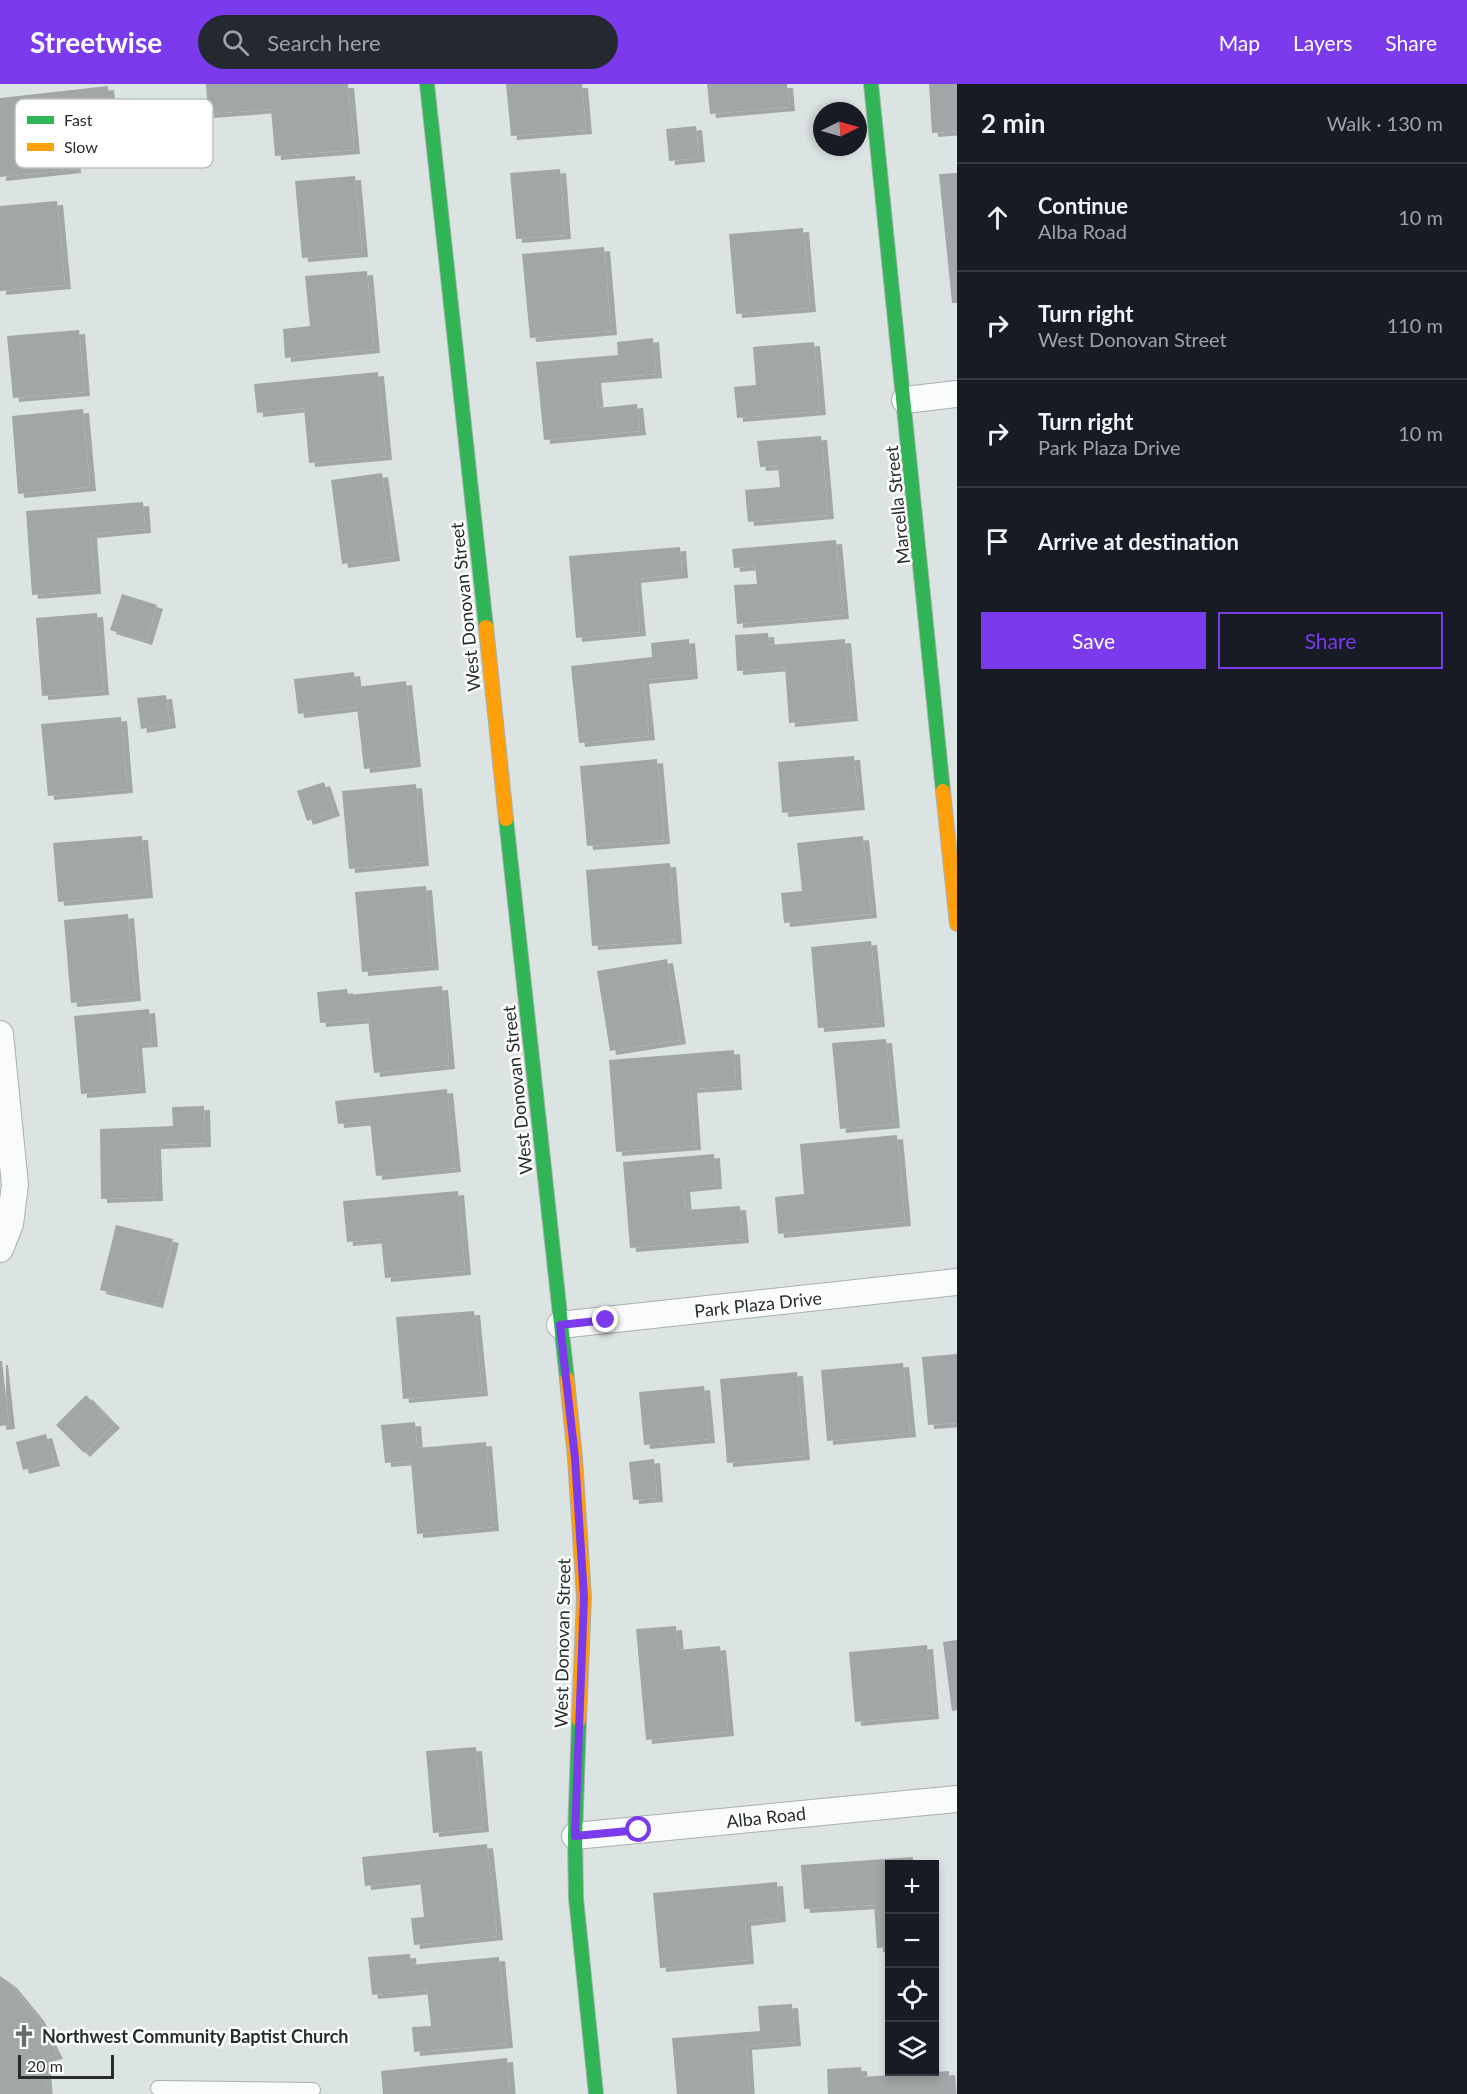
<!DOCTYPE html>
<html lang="en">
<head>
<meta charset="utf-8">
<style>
	:root { --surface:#171b24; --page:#242831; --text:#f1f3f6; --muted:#9ea1a6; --line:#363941; --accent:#7c3aed }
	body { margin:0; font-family:Lato,sans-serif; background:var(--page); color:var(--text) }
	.controls { position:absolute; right:18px; bottom:18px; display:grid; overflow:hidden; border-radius:0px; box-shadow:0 3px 9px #0003 }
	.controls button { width:54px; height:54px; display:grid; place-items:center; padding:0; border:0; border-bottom:2px solid var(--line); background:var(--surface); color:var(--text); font:30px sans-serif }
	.compass { position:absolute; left:813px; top:18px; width:54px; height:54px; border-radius:50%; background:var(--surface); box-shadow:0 3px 9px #0003; rotate:85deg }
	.scale { position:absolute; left:18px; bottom:15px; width:96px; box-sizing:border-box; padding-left:6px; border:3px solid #272d2d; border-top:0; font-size:16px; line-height:21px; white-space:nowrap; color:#272d2d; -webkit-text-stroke:4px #fff; paint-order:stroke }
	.stop { position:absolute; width:18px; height:18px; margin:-14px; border:4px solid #7c3aed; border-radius:50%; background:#fff }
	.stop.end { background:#7c3aed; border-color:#fff; box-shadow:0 2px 6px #0008 }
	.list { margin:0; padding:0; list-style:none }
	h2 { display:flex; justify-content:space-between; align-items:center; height:78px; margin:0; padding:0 24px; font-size:26px }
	h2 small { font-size:20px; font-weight:400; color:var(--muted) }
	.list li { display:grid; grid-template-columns:39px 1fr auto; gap:18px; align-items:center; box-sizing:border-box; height:108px; padding:0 24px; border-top:2px solid var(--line) }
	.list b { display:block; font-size:22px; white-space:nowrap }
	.list p { margin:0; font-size:20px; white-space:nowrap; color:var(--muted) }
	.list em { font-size:20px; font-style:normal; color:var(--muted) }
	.actions { display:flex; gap:12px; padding:18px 24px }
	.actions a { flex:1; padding:14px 0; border:2px solid var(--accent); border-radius:0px; text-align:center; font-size:21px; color:var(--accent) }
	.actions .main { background:var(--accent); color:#fff }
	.icon { flex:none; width:33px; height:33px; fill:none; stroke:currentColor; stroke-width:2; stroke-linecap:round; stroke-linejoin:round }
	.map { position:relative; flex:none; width:957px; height:2010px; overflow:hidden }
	header { display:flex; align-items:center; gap:36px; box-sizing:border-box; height:84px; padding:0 30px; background:var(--accent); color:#fff }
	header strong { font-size:28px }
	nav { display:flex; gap:33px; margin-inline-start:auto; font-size:21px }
	.search { width:420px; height:54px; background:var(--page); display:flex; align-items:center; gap:15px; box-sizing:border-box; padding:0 21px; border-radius:33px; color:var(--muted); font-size:22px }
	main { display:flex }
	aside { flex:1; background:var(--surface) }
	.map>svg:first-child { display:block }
	.building { fill:#a1a6a6; filter:url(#shadow) }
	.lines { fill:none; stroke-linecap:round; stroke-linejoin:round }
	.lane-casing { stroke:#a9afaf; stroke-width:16 }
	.street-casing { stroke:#a9afaf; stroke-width:28 }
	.fast-casing { stroke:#a9afaf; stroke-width:16 }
	.slow-casing { stroke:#a9afaf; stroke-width:16 }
	.lane { stroke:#fafbfb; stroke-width:14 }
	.street { stroke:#fafbfb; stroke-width:26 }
	.fast { stroke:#30b455; stroke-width:14 }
	.slow { stroke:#ff9f0a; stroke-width:14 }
	.route { stroke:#7c3aed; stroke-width:8 }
	.labels { text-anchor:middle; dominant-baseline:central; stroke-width:5; stroke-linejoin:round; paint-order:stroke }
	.street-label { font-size:18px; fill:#272d2d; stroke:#fff }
	.poi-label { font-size:18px; font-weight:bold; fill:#272d2d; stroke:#fff; text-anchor:start }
	.key { fill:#fff; stroke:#bec0c0; stroke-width:1.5 }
	.key-label { font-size:16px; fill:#272d2d }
</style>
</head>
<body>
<header>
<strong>Streetwise</strong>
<div class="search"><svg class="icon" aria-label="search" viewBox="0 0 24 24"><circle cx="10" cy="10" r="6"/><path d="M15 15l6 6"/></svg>Search here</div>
<nav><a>Map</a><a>Layers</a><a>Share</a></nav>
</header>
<main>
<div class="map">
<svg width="957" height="2010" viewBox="0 0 957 2010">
	<defs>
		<filter id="shadow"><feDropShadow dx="6" dy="4" stdDeviation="0" flood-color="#0004"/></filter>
	</defs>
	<rect width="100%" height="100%" fill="#dce4e3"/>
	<!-- building -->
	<g class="building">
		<polygon points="206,0 348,0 354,66 275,72 271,25 208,30"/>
		<polygon points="506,0 582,0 586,46 511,52"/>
		<polygon points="707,0 787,0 789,23 710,30"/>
		<polygon points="929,0 957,0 957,47 932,49"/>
		<polygon points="108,2 113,48 72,53 75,85 0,93 0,14"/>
		<polygon points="696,42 699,74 669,77 666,45"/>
		<polygon points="560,85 565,151 516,155 510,89"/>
		<polygon points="957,89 957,219 952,219 939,90"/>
		<polygon points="355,92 362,169 302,174 295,97"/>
		<polygon points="57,117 65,201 0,207 0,122"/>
		<polygon points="803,144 810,224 736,230 729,150"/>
		<polygon points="604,163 611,247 530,254 522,170"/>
		<polygon points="367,187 374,265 285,274 283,245 310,242 305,192"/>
		<polygon points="79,246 84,308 13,314 7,252"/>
		<polygon points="653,254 656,290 595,295 598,324 637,320 640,347 544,356 536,278 618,271 617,258"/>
		<polygon points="814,258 820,327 737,334 734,303 756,301 753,263"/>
		<polygon points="378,288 386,372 309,379 304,324 257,329 254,300"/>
		<polygon points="83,325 90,403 18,410 12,332"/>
		<polygon points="821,352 828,431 748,438 745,406 780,403 778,382 760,383 757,357"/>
		<polygon points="382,389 394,473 342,480 331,396"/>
		<polygon points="143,418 145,445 91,450 95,506 32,511 26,427"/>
		<polygon points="836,456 843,531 737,540 734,501 757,500 755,482 734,484 732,465"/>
		<polygon points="680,463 682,490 635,495 640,548 576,554 569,472"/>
		<polygon points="122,510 157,521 146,557 110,546"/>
		<polygon points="97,529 103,607 42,612 36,534"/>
		<polygon points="768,549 769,561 845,555 852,633 789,639 785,583 737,587 735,551"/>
		<polygon points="689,555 692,591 643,596 649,652 579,659 571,582 652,573 651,559"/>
		<polygon points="354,588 356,603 406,597 415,679 364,685 357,623 298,630 294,595"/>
		<polygon points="166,611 170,640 141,645 137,614"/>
		<polygon points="121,633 127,705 48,712 41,640"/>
		<polygon points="854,672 859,722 782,729 778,678"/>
		<polygon points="657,675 664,756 587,762 580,682"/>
		<polygon points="324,698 334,728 307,737 297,707"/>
		<polygon points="416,700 423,778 349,785 342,707"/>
		<polygon points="142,752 147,810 58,818 53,759"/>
		<polygon points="863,752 871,830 784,839 781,809 802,807 797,759"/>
		<polygon points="670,779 676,856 592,862 586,786"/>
		<polygon points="426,802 433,882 362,888 355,808"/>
		<polygon points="128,830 135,913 71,919 64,836"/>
		<polygon points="871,857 879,939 818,944 811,863"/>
		<polygon points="667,875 680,956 610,967 597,887"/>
		<polygon points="442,902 449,981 374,989 368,935 320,939 317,908 347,905 348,911"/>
		<polygon points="149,925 152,959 136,960 140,1005 81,1010 74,932"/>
		<polygon points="886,955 894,1040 840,1045 832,959"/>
		<polygon points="734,966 736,1002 691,1005 695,1062 616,1068 609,976"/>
		<polygon points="447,1005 455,1084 376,1092 370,1037 338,1040 335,1017"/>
		<polygon points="204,1022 205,1059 155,1061 157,1113 101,1115 100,1045 173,1042 172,1023"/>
		<polygon points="897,1051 905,1138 778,1150 775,1113 804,1110 800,1060"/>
		<polygon points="714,1070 716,1101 684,1104 686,1126 740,1122 743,1155 630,1164 623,1078"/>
		<polygon points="458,1107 465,1187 385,1194 381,1155 347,1158 343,1117"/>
		<polygon points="116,1141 173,1155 157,1220 100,1206"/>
		<polygon points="474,1227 482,1308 403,1315 396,1233"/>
		<polygon points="957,1270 957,1339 928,1341 922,1273"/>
		<polygon points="0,1277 2,1277 9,1341 0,1342"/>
		<polygon points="903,1279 910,1349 827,1357 821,1286"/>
		<polygon points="797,1288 804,1372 727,1379 720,1295"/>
		<polygon points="704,1302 709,1355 644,1361 639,1308"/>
		<polygon points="86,1311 114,1340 84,1369 56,1341"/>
		<polygon points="415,1338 417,1364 486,1358 493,1443 417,1450 411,1377 385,1379 381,1341"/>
		<polygon points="46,1350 54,1378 23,1386 16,1358"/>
		<polygon points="654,1375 657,1414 633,1416 629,1378"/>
		<polygon points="676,1542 678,1566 720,1562 728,1648 646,1656 636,1545"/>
		<polygon points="957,1556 957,1626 952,1627 943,1558"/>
		<polygon points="927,1561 933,1631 855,1638 849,1568"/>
		<polygon points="476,1663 483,1744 433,1749 426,1667"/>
		<polygon points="487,1760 497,1852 414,1861 411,1834 424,1833 420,1796 365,1802 362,1773"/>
		<polygon points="913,1773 913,1780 890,1780 890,1863 877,1864 874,1821 804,1825 801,1781"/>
		<polygon points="777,1798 780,1834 745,1838 748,1876 660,1884 653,1809"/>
		<polygon points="410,1870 411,1881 499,1873 507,1960 414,1968 412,1943 431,1942 427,1906 372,1911 368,1873"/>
		<polygon points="0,1892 11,1900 38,1933 57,1971 44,1974 47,2010 0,2010"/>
		<polygon points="792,1920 795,1958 746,1962 749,2010 677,2010 672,1954 760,1947 758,1922"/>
		<polygon points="507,1974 510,2010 383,2010 381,1987"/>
		<polygon points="861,1983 862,1993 949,1987 951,2010 828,2010 827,1985"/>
	</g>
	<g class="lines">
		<!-- lane casing -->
		<g class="lane-casing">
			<polyline id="lane" points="158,2004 313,2006"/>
		</g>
		<!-- street casing -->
		<g class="street-casing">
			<g id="street">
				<polyline points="905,316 957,310"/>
				<polyline points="0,950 15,1101 10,1140 0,1165"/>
				<polyline points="560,1241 957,1198"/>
				<polyline points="575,1752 957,1715"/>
			</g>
		</g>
		<!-- fast casing -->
		<g class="fast-casing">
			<g id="fast">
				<polyline points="427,0 486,543"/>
				<polyline points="871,0 943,707"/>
				<polyline points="506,735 567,1295"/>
				<polyline points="579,1636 575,1752 576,1814 596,2010"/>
			</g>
		</g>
		<!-- slow casing -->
		<g class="slow-casing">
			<g id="slow">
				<polyline points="486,543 506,735"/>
				<polyline points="943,707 957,840"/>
				<polyline points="567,1295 575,1374 584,1513 579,1636"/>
			</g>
		</g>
		<!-- lane -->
		<use href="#lane" class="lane"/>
		<!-- street -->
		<use href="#street" class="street"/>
		<!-- fast -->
		<use href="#fast" class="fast"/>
		<!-- slow -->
		<use href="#slow" class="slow"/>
	</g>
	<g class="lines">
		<!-- route -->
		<polyline class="route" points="606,1236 560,1241 575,1374 584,1513 575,1752 639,1746"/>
	</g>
	<!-- icons -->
	<defs>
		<g id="church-bare" transform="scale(1.8)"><path d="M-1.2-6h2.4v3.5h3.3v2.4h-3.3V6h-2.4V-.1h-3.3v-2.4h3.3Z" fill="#666d6d" stroke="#fff" stroke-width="2.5" paint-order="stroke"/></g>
	</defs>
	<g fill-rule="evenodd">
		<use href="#church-bare" x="24" y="1952"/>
	</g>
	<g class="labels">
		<!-- street labels -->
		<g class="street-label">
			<text transform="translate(897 421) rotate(-96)">Marcella Street</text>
			<text transform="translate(465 523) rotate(-96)">West Donovan Street</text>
			<text transform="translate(517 1006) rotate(-96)">West Donovan Street</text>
			<text transform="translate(758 1220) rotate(-6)">Park Plaza Drive</text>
			<text transform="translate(562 1559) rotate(-89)">West Donovan Street</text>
			<text transform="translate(766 1733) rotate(-6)">Alba Road</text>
		</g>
		<!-- poi labels -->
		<g class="poi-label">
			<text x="42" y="1952">Northwest Community Baptist Church</text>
		</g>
	</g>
	<!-- legend -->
	<rect x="15" y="15" width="198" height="69" rx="9" class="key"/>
	<rect x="27" y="32" width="27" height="8" fill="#30b455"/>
	<rect x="27" y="59" width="27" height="8" fill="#ff9f0a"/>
	<g class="key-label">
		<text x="64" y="42">Fast</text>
		<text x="64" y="69">Slow</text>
	</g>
</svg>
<div class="controls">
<button>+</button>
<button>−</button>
<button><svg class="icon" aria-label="locate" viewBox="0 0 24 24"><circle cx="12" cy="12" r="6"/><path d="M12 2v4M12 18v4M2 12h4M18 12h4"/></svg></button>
<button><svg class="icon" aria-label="layers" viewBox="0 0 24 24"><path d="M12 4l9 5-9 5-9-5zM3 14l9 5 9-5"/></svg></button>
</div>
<svg class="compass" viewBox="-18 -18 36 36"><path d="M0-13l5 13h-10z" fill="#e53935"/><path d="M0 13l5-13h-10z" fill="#9ea1a6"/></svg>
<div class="scale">20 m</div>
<div class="stop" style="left:639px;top:1746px"></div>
<div class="stop end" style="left:606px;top:1236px"></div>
</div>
<aside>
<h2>2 min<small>Walk · 130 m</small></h2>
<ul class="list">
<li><svg class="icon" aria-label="ahead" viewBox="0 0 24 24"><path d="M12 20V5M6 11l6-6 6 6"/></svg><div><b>Continue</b><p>Alba Road</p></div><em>10 m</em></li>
<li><svg class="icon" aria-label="right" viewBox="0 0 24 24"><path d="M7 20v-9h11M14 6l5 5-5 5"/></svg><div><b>Turn right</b><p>West Donovan Street</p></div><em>110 m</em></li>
<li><svg class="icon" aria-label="right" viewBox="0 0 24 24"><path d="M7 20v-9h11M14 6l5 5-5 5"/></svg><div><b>Turn right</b><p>Park Plaza Drive</p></div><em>10 m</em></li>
<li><svg class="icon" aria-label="arrive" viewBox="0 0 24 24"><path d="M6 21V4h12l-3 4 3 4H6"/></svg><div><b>Arrive at destination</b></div></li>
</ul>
<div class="actions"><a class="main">Save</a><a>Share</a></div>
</aside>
</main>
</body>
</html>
